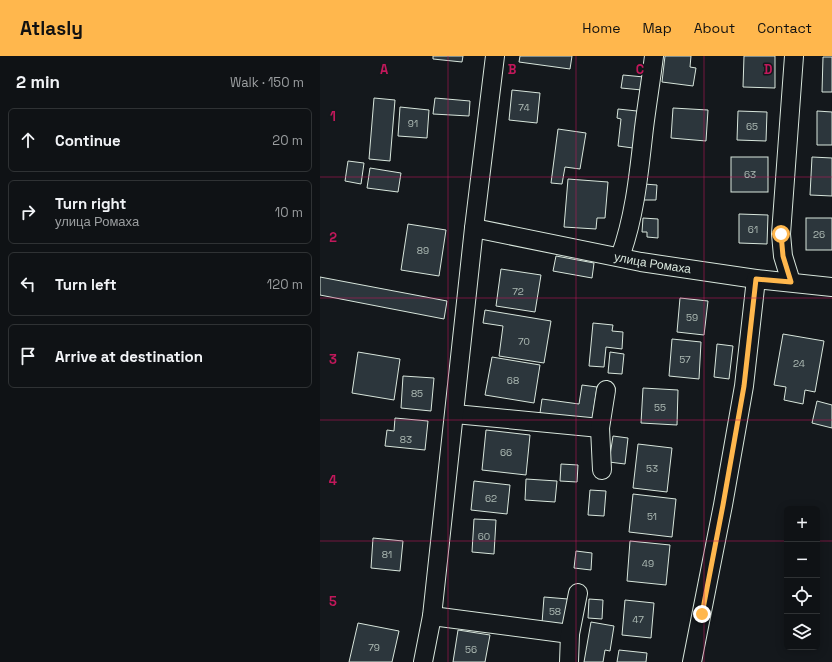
<!DOCTYPE html>
<html lang="en">
<head>
<meta charset="utf-8">
<style>
	:root { --surface:#0f1215; --page:#1d2022; --text:#f1f3f6; --muted:#9b9ea0; --line:#2f3234; --accent:#ffb74d }
	body { margin:0; font-family:"Space Grotesk",sans-serif; background:var(--page); color:var(--text) }
	.controls { position:absolute; right:12px; bottom:12px; display:grid; overflow:hidden; border-radius:6px; box-shadow:0 2px 10px #0003 }
	.controls button { width:36px; height:36px; display:grid; place-items:center; padding:0; border:0; border-bottom:1px solid var(--line); background:var(--surface); color:var(--text); font:20px sans-serif }
	.stop { position:absolute; width:12px; height:12px; margin:-9px; border:3px solid #ffb74d; border-radius:50%; background:#fff }
	.stop.end { background:#ffb74d; border-color:#fff; box-shadow:0 1px 4px #0008 }
	.list { margin:0; padding:0; list-style:none }
	h2 { display:flex; justify-content:space-between; align-items:center; height:52px; margin:0; padding:0 16px; font-size:17px }
	h2 small { font-size:13px; font-weight:400; color:var(--muted) }
	.list li { display:grid; grid-template-columns:26px 1fr auto; gap:12px; align-items:center; box-sizing:border-box; height:64px; margin:0 8px 8px; padding:0 8px; border:1px solid var(--line); border-radius:6px }
	.list b { display:block; font-size:15px; white-space:nowrap }
	.list p { margin:0; font-size:13px; white-space:nowrap; color:var(--muted) }
	.list em { font-size:13px; font-style:normal; color:var(--muted) }
	.icon { flex:none; width:22px; height:22px; fill:none; stroke:currentColor; stroke-width:2; stroke-linecap:round; stroke-linejoin:round }
	.map { position:relative; flex:none; width:512px; height:606px; overflow:hidden }
	header { display:flex; align-items:center; gap:24px; box-sizing:border-box; height:56px; padding:0 20px; background:var(--accent); color:#111 }
	header strong { font-size:19px }
	nav { display:flex; gap:22px; margin-inline-start:auto; font-size:14px }
	main { display:flex }
	aside { flex:1; background:var(--surface) }
	.map>svg:first-child { display:block }
	.building { fill:#2c363c; stroke:#d8e6dc }
	.lines { fill:none; stroke-linecap:round; stroke-linejoin:round }
	.minor-casing { stroke:#d8e6dc; stroke-width:20 }
	.minor { stroke:#14181c; stroke-width:18 }
	.route { stroke:#ffb74d; stroke-width:5 }
	.grid { fill:none; stroke:#c2185b; stroke-width:1; stroke-opacity:0.55 }
	.labels { text-anchor:middle; dominant-baseline:central; stroke-width:3; stroke-linejoin:round; paint-order:stroke }
	.number-label { font-size:10px; fill:#adbab4 }
	.street-label { font-size:12px; fill:#d8e6dc; stroke:#14181c }
	.grid-label { font-size:13px; text-anchor:middle; font-weight:bold; fill:#c2185b; stroke:#14181c; stroke-width:3; stroke-linejoin:round; paint-order:stroke }
</style>
</head>
<body>
<header>
<strong>Atlasly</strong>
<nav><a>Home</a><a>Map</a><a>About</a><a>Contact</a></nav>
</header>
<main>
<aside>
<h2>2 min<small>Walk · 150 m</small></h2>
<ul class="list">
<li><svg class="icon" aria-label="ahead" viewBox="0 0 24 24"><path d="M12 20V5M6 11l6-6 6 6"/></svg><div><b>Continue</b></div><em>20 m</em></li>
<li><svg class="icon" aria-label="right" viewBox="0 0 24 24"><path d="M7 20v-9h11M14 6l5 5-5 5"/></svg><div><b>Turn right</b><p>улица Ромаха</p></div><em>10 m</em></li>
<li><svg class="icon" aria-label="left" viewBox="0 0 24 24"><path d="M17 20v-9H6M10 6l-5 5 5 5"/></svg><div><b>Turn left</b></div><em>120 m</em></li>
<li><svg class="icon" aria-label="arrive" viewBox="0 0 24 24"><path d="M6 21V4h12l-3 4 3 4H6"/></svg><div><b>Arrive at destination</b></div></li>
</ul>
</aside>
<div class="map">
<svg width="512" height="606" viewBox="0 0 512 606">
	<rect width="100%" height="100%" fill="#14181c"/>
	<!-- building -->
	<g class="building">
		<polygon points="113,0 143,0 142,6 113,3"/>
		<polygon points="200,0 252,0 250,13 199,6"/>
		<polygon points="345,0 371,0 370,11 376,12 373,30 342,26"/>
		<polygon points="424,0 455,0 455,32 423,31"/>
		<polygon points="503,1 512,1 512,36 502,36"/>
		<polygon points="303,19 324,21 322,34 301,32"/>
		<polygon points="192,34 220,37 217,67 189,64"/>
		<polygon points="54,42 75,44 70,105 49,103"/>
		<polygon points="115,42 150,45 149,60 113,58"/>
		<polygon points="80,51 109,54 107,82 78,80"/>
		<polygon points="353,52 388,54 386,85 351,82"/>
		<polygon points="298,53 317,55 313,92 298,90 301,63 297,62"/>
		<polygon points="418,55 447,56 446,85 417,84"/>
		<polygon points="497,55 512,56 512,89 497,89"/>
		<polygon points="238,73 266,77 260,113 245,111 242,128 231,127"/>
		<rect x="411" y="101" width="37" height="35"/>
		<polygon points="492,101 512,102 512,140 490,139"/>
		<polygon points="28,105 44,107 41,128 25,125"/>
		<polygon points="50,112 81,117 78,136 47,132"/>
		<polygon points="248,123 288,126 285,162 277,162 276,173 244,171"/>
		<polygon points="324,128 337,129 336,144 323,144"/>
		<polygon points="419,158 448,159 447,188 419,187"/>
		<polygon points="323,162 338,163 338,182 327,181 327,176 322,176"/>
		<rect x="486" y="162" width="26" height="32"/>
		<polygon points="88,168 126,174 119,220 81,214"/>
		<polygon points="236,200 274,207 272,222 233,215"/>
		<polygon points="181,213 221,219 215,256 176,250"/>
		<polygon points="0,221 127,245 124,263 0,239"/>
		<polygon points="360,242 388,245 384,279 357,276"/>
		<polygon points="165,254 231,265 224,307 179,300 183,270 163,267"/>
		<polygon points="273,267 293,269 292,275 303,276 302,293 286,291 284,311 269,310"/>
		<polygon points="463,278 504,285 495,336 485,334 483,348 464,344 466,331 454,329"/>
		<polygon points="352,283 381,286 379,323 349,320"/>
		<polygon points="397,288 413,290 409,323 394,321"/>
		<polygon points="38,296 80,303 74,344 32,337"/>
		<polygon points="290,296 304,298 302,318 288,317"/>
		<polygon points="172,301 220,309 214,347 165,339"/>
		<polygon points="83,320 114,322 111,355 81,352"/>
		<polygon points="262,329 277,331 272,365 220,357 222,343 259,348"/>
		<polygon points="323,332 358,334 357,369 321,367"/>
		<polygon points="497,345 512,349 512,372 492,367"/>
		<polygon points="75,362 108,365 105,394 65,390 67,374 74,375"/>
		<polygon points="166,374 210,379 206,419 162,414"/>
		<polygon points="293,380 308,382 305,408 289,406"/>
		<polygon points="318,388 352,392 347,436 313,432"/>
		<polygon points="241,408 258,409 257,426 240,425"/>
		<polygon points="206,423 237,425 235,446 205,444"/>
		<polygon points="154,425 190,429 187,458 151,454"/>
		<polygon points="270,434 286,435 284,460 268,459"/>
		<polygon points="313,438 356,443 352,481 309,476"/>
		<polygon points="154,463 176,464 174,498 152,496"/>
		<polygon points="53,482 83,485 80,515 51,512"/>
		<polygon points="310,485 350,489 346,529 307,525"/>
		<polygon points="256,495 272,497 271,514 254,512"/>
		<polygon points="224,541 248,543 246,570 222,567"/>
		<polygon points="269,543 283,544 282,563 268,562"/>
		<polygon points="305,544 334,547 331,582 302,579"/>
		<polygon points="271,566 294,570 290,595 285,594 283,606 264,606"/>
		<polygon points="38,567 79,575 72,606 29,606"/>
		<polygon points="138,574 170,579 165,606 133,606"/>
		<polygon points="299,594 327,597 326,606 297,606"/>
	</g>
	<g class="lines">
		<!-- minor casing -->
		<g class="minor-casing">
			<g id="minor">
				<path id="s1" d="M 154,172 L 321,206 L 436,223 L 512,231"/>
				<path d="M 300,201 C 315,160 319,116 324,72 C 327,48 331,24 334,0"/>
				<polyline points="471,226 463,200 461,178 474,0"/>
				<polyline points="135,358 280,372"/>
				<polyline points="282,414 280,372 286,334"/>
				<polyline points="112,560 250,578"/>
				<polyline points="103,606 112,560 154,172 175,0"/>
				<polyline points="249,606 250,578 258,537"/>
				<polyline points="372,606 403,449 424,330 436,223"/>
			</g>
		</g>
		<!-- minor -->
		<use href="#minor" class="minor"/>
	</g>
	<g class="lines">
		<!-- route -->
		<polyline class="route" points="382,558 403,449 424,330 436,223 471,226 463,200 461,178"/>
	</g>
	<!-- grid -->
	<path class="grid" d="M 128,0 L 128,606M 256,0 L 256,606M 384,0 L 384,606M 0,121 L 512,121M 0,242 L 512,242M 0,364 L 512,364M 0,485 L 467,485M 497,485 L 512,485"/>
	<g class="labels">
		<!-- number labels -->
		<g class="number-label">
			<text x="204" y="51">74</text>
			<text x="93" y="67">91</text>
			<text x="432" y="70">65</text>
			<text x="430" y="118">63</text>
			<text x="433" y="173">61</text>
			<text x="499" y="178">26</text>
			<text x="103" y="194">89</text>
			<text x="198" y="235">72</text>
			<text x="372" y="261">59</text>
			<text x="204" y="285">70</text>
			<text x="365" y="303">57</text>
			<text x="479" y="307">24</text>
			<text x="193" y="324">68</text>
			<text x="97" y="337">85</text>
			<text x="340" y="351">55</text>
			<text x="86" y="383">83</text>
			<text x="186" y="396">66</text>
			<text x="332" y="412">53</text>
			<text x="171" y="442">62</text>
			<text x="332" y="460">51</text>
			<text x="164" y="480">60</text>
			<text x="67" y="498">81</text>
			<text x="328" y="507">49</text>
			<text x="235" y="555">58</text>
			<text x="318" y="563">47</text>
			<text x="54" y="591">79</text>
			<text x="151" y="593">56</text>
		</g>
		<!-- street labels -->
		<g class="street-label">
			<text stroke="none"><textPath href="#s1" startOffset="182">улица Ромаха</textPath></text>
		</g>
	</g>
	<g class="grid-label">
		<text x="64" y="18">A</text>
		<text x="192" y="18">B</text>
		<text x="320" y="18">C</text>
		<text x="448" y="18">D</text>
		<text x="13" y="65">1</text>
		<text x="13" y="186">2</text>
		<text x="13" y="308">3</text>
		<text x="13" y="429">4</text>
		<text x="13" y="550">5</text>
	</g>
</svg>
<div class="controls">
<button>+</button>
<button>−</button>
<button><svg class="icon" aria-label="locate" viewBox="0 0 24 24"><circle cx="12" cy="12" r="6"/><path d="M12 2v4M12 18v4M2 12h4M18 12h4"/></svg></button>
<button><svg class="icon" aria-label="layers" viewBox="0 0 24 24"><path d="M12 4l9 5-9 5-9-5zM3 14l9 5 9-5"/></svg></button>
</div>
<div class="stop" style="left:461px;top:178px"></div>
<div class="stop end" style="left:382px;top:558px"></div>
</div>
</main>
</body>
</html>
